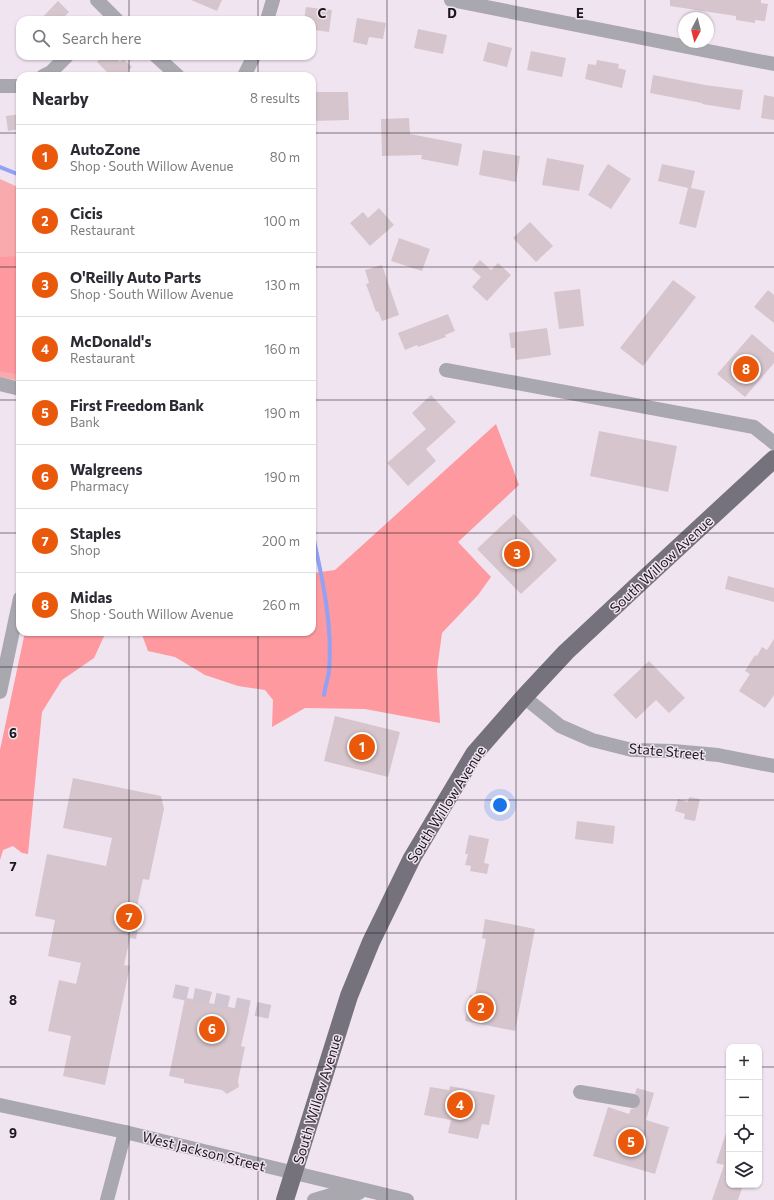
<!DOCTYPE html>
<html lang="en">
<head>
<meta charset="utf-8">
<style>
	:root { --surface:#fff; --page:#f2f2f3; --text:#2b2b33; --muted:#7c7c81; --line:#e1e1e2; --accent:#ea580c }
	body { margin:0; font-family:Commissioner,sans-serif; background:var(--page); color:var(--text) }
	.controls { position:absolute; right:12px; bottom:12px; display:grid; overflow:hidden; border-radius:8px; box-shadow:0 1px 3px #0004 }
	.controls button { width:36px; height:36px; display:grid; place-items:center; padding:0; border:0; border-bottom:1px solid var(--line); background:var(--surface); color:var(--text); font:20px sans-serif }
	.compass { position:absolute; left:678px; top:12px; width:36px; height:36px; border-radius:50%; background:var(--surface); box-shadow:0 1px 3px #0004; rotate:187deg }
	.you { position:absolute; left:500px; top:805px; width:14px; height:14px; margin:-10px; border:3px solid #fff; border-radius:50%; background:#1a73e8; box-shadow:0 0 0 6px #1a73e833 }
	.badge { display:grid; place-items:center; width:26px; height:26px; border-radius:50%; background:var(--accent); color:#fff; font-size:13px; font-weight:700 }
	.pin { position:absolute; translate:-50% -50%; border:2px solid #fff; box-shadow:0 1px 4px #0006 }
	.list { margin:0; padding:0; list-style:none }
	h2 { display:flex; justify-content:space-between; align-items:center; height:52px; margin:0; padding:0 16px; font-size:17px }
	h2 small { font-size:13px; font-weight:400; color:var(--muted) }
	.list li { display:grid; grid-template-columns:26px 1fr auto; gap:12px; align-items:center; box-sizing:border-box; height:64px; padding:0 16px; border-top:1px solid var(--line) }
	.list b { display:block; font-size:15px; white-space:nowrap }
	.list p { margin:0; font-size:13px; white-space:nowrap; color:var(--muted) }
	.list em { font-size:13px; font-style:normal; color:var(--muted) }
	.icon { flex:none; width:22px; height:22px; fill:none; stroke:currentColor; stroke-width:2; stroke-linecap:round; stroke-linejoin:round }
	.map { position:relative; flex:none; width:774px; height:1200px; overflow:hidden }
	.search { position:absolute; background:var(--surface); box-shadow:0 1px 3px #0004; left:16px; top:16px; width:300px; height:44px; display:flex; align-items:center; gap:10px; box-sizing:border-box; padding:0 14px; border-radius:12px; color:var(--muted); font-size:15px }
	.panel { position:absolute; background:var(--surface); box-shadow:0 1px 3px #0004; left:16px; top:72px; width:300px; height:564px; border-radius:12px }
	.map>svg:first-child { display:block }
	.green { fill:#f9aaad }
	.forest { fill:#fd999f }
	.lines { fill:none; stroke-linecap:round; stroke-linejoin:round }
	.stream { stroke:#91a2f4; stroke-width:4 }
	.building { fill:#d6c5cc }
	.minor-tunnel { stroke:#d1c5d1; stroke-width:14; stroke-dasharray:14 7; stroke-linecap:butt }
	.minor { stroke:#aaa8af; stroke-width:14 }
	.major { stroke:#75727d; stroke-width:18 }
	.grid { fill:none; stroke:#1c171c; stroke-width:1; stroke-opacity:0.55 }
	.labels { text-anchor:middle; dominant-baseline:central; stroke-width:3; stroke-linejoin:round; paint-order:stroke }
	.street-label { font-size:14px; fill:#1c171c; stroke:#f1e4f1 }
	.grid-label { font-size:13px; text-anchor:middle; font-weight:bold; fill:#1c171c; stroke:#f1e4f1; stroke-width:3; stroke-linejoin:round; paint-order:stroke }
</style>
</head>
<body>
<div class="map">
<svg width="774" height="1200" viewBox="0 0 774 1200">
	<rect width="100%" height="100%" fill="#f1e4f1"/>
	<!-- green -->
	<polygon class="green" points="0,179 20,188 20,381 0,377"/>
	<!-- forest -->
	<g class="forest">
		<polygon points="20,256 20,375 0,371 0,257"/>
		<polygon points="496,424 519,485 458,542 491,577 478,595 442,633 437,670 440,723 365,709 305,708 272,727 273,700 265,690 238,686 205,675 175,657 148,651 141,632 312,632 312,567 313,573 335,570"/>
		<polygon points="25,632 106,632 94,658 62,680 42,712 28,854 22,853 13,846 3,850 0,860 0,750"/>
	</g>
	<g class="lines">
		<!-- stream -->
		<g class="stream">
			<polyline points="0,167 20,175"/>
			<path d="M 312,531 C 322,577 333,624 329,671 C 328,679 325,687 324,695"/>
		</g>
	</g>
	<!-- building -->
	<g class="building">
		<polygon points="191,0 222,0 217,11"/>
		<polygon points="670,0 761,0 761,3 768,4 765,21 755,20 755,23 736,20 736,16 670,6"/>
		<polygon points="58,1 69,12 61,20 40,20"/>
		<polygon points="306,7 332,10 329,32 314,30 315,23 312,23 312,20 304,20"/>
		<polygon points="357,18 386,23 383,39 369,37 367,45 353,42"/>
		<polygon points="418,29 447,35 443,54 414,48"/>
		<polygon points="488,42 512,48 507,67 483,61"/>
		<polygon points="531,51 566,58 562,77 527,70"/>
		<polygon points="102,56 114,56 120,62 123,59 132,67 128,71 134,76 111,76 97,62"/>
		<polygon points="597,60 619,64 618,68 626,70 622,88 585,79 588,64 596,65"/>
		<polygon points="653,75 705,85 743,90 740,110 702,104 702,103 650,93"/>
		<polygon points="312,92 348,92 349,120 312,121"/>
		<polygon points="764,95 774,97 774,120 761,118"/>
		<polygon points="20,114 20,129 8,131 6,116"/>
		<polygon points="409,118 410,134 462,144 458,166 421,159 422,155 382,156 381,119"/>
		<polygon points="483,150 520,156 516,182 479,175"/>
		<polygon points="547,158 584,165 579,191 542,185"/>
		<polygon points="608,164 631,179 611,209 588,195"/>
		<polygon points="662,164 695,171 691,188 705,191 696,228 679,224 688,188 658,181"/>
		<polygon points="379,208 394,225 370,246 350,223 363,212 368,218"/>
		<polygon points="530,222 553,246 536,262 513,238"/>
		<polygon points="399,238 430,249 422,271 391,261"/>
		<polygon points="480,260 491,270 498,263 511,275 487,301 472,287 481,277 472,269"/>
		<polygon points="382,265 399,315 382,321 378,311 376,312 366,284 369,283 365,270"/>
		<polygon points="673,280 696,297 643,366 620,348"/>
		<polygon points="580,289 584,326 559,329 554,292"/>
		<polygon points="768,290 774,295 774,323 754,307"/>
		<polygon points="448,314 455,331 445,335 446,337 418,347 417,345 405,350 398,333"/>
		<polygon points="547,328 551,355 516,360 515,348 511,348 509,333"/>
		<polygon points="752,334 774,353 774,363 745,397 717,374"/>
		<polygon points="431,395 456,422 426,449 436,461 408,486 387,463 426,429 412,413"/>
		<polygon points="599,431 677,446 668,492 590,476"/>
		<polygon points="514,514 557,560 521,594 477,549"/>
		<polygon points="728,576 774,588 774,602 725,589"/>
		<polygon points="774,639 774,695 765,708 739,691 750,674 745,671 755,655 757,656 762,647 767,650"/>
		<polygon points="649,661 685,698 669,713 656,700 636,719 613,695"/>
		<polygon points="335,716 400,732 388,777 324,761"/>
		<polygon points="73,778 161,796 164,809 149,880 143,879 137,906 142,907 136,939 130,938 124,965 130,966 105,1085 63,1076 71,1036 48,1031 59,980 76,984 81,963 48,956 55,920 35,916 47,854 106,866 112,838 63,828"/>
		<polygon points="689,797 700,799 695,821 684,819 685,814 675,811 678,799 688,802"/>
		<polygon points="577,821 615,826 613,844 575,839"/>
		<polygon points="469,835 489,839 484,863 489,864 487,874 470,871 471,866 465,865 468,854 465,854"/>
		<polygon points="485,919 535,929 515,1031 465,1021 470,995 475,996 486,939 482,938"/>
		<polygon points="195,988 212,992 209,1003 249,1011 241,1046 245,1047 238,1081 239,1087 227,1094 222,1090 184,1083 184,1079 169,1076 185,998 193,999"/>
		<polygon points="450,1086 495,1095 489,1125 482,1124 478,1139 448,1133 451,1120 424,1115 430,1087 449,1090"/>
		<polygon points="637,1088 654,1093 646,1120 669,1127 655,1174 593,1156 608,1107 629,1114 631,1109 636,1109 641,1103 641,1098 635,1093"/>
		<polygon points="727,1130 729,1131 729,1185 743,1185 738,1200 712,1200 724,1165 716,1163"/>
	</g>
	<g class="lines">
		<!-- minor-tunnel -->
		<g class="minor-tunnel">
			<polyline points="174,991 275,1013"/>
			<polyline points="633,1101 650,1106"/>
		</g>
		<!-- minor -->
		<g class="minor">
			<polyline points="97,0 117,20"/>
			<polyline points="451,0 774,64"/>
			<polyline points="267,20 273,0"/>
			<polyline points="156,56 178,76"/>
			<polyline points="43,76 51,72 67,56"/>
			<polyline points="244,76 254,56"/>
			<polyline points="0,86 20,86"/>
			<polyline points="446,370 754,427 774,443"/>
			<polyline points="0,384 20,389"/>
			<polyline points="0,692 20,598"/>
			<polyline points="524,697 560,726 592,740 632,750 673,751 718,755 774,766"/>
			<polyline points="580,1092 633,1101"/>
			<polyline points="0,1105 125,1132 407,1200"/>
			<polyline points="107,1200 125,1132"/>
			<polyline points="314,1200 331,1195 359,1193"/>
		</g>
		<!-- major -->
		<polyline class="major" points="285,1200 349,996 371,942 412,858 474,754 524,697 566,652 642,581 774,459"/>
	</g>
	<!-- grid -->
	<path class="grid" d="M 129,0 L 129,20M 258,0 L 258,20M 387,0 L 387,1200M 516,0 L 516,1200M 645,0 L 645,1200M 129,56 L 129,76M 258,56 L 258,76M 0,133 L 20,133M 312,133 L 774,133M 0,267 L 20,267M 312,267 L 774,267M 0,400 L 20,400M 312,400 L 774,400M 0,533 L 20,533M 312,533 L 774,533M 129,632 L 129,1200M 258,632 L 258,1200M 0,667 L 774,667M 0,800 L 774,800M 0,933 L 774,933M 0,1067 L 729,1067M 759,1067 L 774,1067"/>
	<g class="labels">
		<!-- street labels -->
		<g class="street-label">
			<text transform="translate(661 564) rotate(-43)">South Willow Avenue</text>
			<text transform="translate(667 751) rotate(5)">State Street</text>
			<text transform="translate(446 804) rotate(-58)">South Willow Avenue</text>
			<text transform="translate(317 1099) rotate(-73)">South Willow Avenue</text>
			<text transform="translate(204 1151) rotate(14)">West Jackson Street</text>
		</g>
	</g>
	<g class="grid-label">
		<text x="322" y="18">C</text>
		<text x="452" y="18">D</text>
		<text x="580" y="18">E</text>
		<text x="13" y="738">6</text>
		<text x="13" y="871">7</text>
		<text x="13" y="1005">8</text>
		<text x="13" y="1138">9</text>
	</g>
</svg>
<div class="controls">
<button>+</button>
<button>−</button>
<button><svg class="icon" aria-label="locate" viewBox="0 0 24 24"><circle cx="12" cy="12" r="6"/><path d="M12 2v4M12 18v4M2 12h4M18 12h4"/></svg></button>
<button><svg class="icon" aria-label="layers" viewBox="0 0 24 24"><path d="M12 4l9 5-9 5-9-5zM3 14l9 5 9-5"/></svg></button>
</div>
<svg class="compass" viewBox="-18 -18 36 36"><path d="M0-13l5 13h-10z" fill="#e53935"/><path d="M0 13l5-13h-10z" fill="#7c7c81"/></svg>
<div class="you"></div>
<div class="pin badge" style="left:362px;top:747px">1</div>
<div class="pin badge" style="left:481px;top:1008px">2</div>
<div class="pin badge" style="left:517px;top:554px">3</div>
<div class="pin badge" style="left:460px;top:1105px">4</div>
<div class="pin badge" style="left:631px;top:1142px">5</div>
<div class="pin badge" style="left:212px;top:1029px">6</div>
<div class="pin badge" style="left:129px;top:917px">7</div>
<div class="pin badge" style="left:746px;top:369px">8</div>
<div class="search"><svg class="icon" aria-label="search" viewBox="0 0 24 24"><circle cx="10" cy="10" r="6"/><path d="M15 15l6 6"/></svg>Search here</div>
<section class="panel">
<h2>Nearby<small>8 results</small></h2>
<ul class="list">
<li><span class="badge">1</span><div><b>AutoZone</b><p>Shop · South Willow Avenue</p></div><em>80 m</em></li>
<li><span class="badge">2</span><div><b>Cicis</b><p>Restaurant</p></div><em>100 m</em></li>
<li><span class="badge">3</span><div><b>O'Reilly Auto Parts</b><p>Shop · South Willow Avenue</p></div><em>130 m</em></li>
<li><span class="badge">4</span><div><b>McDonald's</b><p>Restaurant</p></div><em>160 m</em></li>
<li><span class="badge">5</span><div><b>First Freedom Bank</b><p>Bank</p></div><em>190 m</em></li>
<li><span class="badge">6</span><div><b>Walgreens</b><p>Pharmacy</p></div><em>190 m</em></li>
<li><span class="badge">7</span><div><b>Staples</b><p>Shop</p></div><em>200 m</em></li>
<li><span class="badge">8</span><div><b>Midas</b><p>Shop · South Willow Avenue</p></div><em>260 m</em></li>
</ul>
</section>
</div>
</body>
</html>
